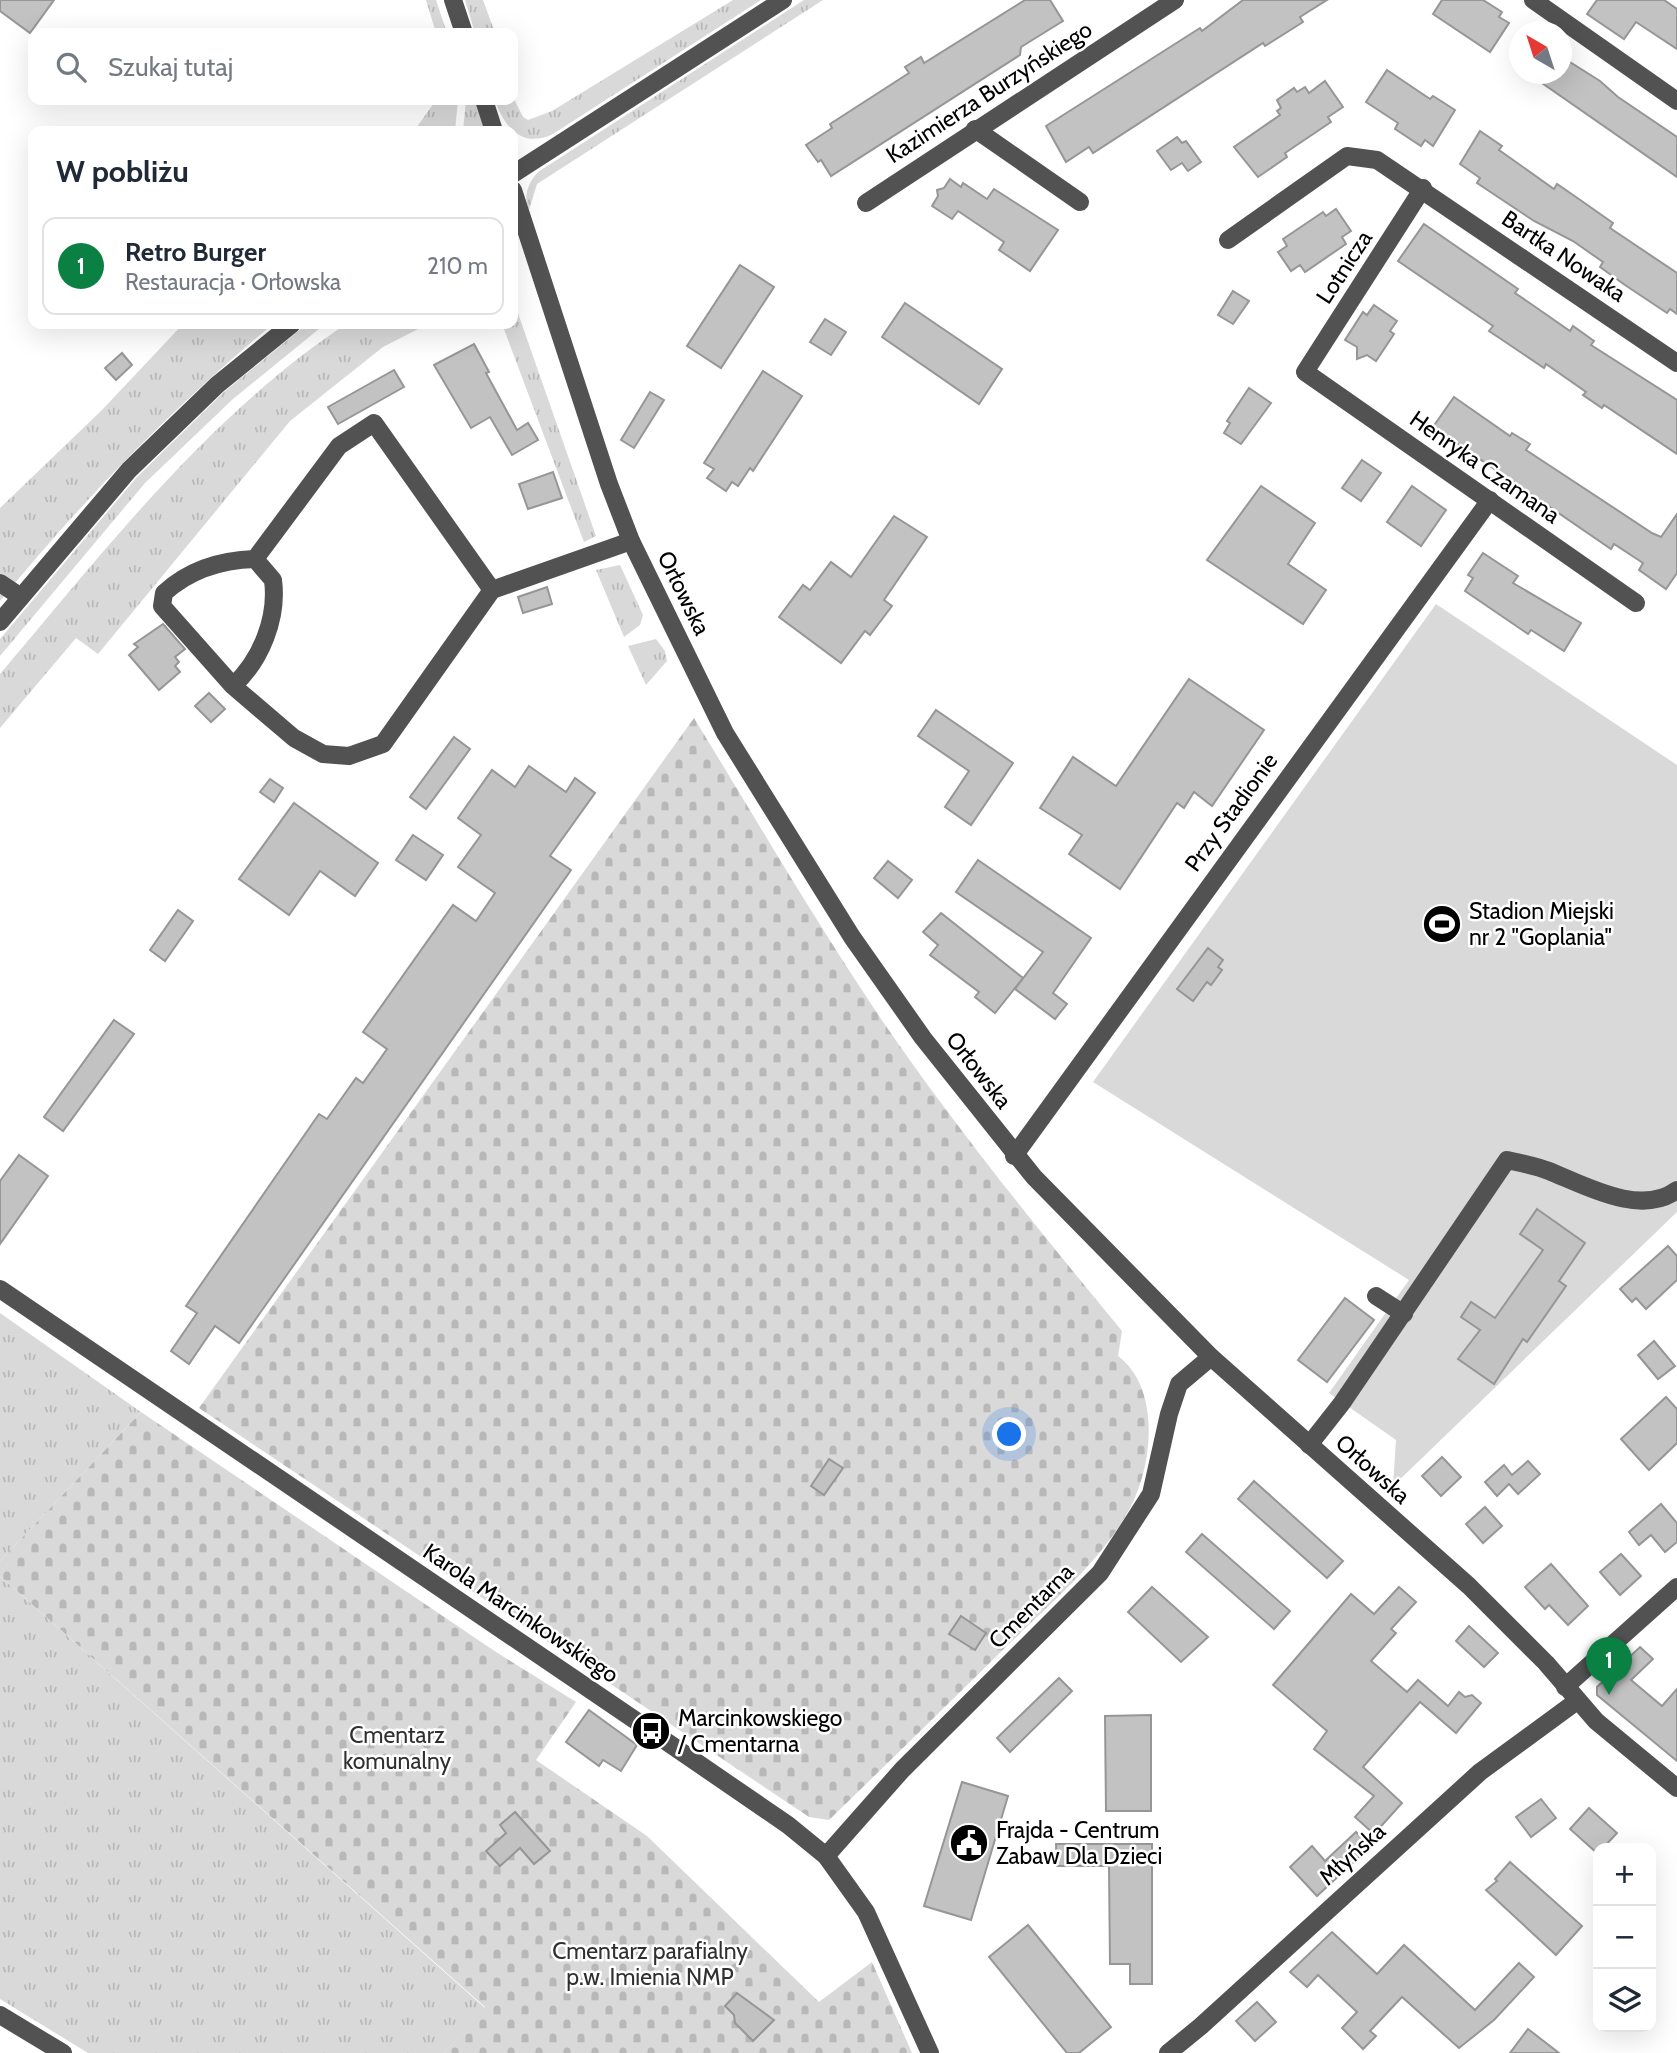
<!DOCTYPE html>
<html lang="pl">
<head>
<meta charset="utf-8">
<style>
	:root { --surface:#fff; --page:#f2f2f3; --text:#1f2937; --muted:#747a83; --line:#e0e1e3; --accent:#0b8043 }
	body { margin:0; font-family:Cabin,sans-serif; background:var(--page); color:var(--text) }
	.controls { position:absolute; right:21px; bottom:21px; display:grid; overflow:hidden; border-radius:14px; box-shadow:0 7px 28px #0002 }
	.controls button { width:63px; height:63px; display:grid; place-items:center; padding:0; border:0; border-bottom:2px solid var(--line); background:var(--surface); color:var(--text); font:35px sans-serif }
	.compass { position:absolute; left:1509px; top:21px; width:63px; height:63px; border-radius:50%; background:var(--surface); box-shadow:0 7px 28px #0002; rotate:321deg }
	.you { position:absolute; left:1010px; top:1435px; width:24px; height:24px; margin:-18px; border:5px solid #fff; border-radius:50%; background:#1a73e8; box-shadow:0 0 0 10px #1a73e833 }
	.badge { display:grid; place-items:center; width:46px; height:46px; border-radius:50%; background:var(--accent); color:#fff; font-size:23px; font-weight:700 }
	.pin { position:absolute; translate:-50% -58px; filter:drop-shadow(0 2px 4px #0008) }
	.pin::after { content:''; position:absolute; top:37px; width:24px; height:21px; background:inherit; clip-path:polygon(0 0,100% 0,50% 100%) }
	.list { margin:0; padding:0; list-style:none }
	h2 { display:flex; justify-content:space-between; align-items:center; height:91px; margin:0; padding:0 28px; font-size:30px }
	h2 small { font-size:23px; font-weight:400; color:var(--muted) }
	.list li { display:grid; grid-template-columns:46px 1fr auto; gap:21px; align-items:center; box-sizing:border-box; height:98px; margin:0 14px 14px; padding:0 14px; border:2px solid var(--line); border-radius:14px }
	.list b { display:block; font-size:26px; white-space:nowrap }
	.list p { margin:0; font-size:23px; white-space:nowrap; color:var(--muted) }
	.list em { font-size:23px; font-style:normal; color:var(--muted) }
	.icon { flex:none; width:38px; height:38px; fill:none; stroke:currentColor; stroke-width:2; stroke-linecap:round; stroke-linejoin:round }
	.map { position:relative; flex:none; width:1677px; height:2053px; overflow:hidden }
	.search { position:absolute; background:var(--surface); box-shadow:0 7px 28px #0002; left:28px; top:28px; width:490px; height:77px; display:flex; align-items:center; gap:18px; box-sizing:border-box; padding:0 24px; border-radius:14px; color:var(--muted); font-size:26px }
	.panel { position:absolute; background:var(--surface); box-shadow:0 7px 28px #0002; left:28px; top:126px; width:490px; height:203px; border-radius:14px }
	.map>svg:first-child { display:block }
	.grass { fill:url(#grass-tufts) }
	.cemetery { fill:url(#cemetery-stones) }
	.pitch { fill:#d9d9d9 }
	.building { fill:#c2c2c2; stroke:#969696; stroke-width:2 }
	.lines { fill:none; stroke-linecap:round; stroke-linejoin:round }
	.minor { stroke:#525252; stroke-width:18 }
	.labels { text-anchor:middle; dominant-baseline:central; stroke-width:5; stroke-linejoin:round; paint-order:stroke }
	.street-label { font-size:23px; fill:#000; stroke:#fff }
	.poi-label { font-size:23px; fill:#000; stroke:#fff; text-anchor:start }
	.park-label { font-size:23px; fill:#303030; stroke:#fff }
</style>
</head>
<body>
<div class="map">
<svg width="1677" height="2053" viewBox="0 0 1677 2053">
	<defs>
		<pattern id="grass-tufts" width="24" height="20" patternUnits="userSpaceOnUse" patternTransform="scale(1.75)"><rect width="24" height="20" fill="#d9d9d9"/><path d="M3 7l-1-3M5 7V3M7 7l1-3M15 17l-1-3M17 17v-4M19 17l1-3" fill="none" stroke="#b8b8b8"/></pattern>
		<pattern id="cemetery-stones" width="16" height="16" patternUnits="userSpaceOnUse" patternTransform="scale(1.75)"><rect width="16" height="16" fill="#d9d9d9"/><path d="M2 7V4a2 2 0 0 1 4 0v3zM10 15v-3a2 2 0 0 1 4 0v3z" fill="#b8b8b8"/></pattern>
	</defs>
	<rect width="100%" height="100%" fill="#fff"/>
	<!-- grass -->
	<g class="grass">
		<polygon points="426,0 436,0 447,33 436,33"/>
		<polygon points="465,0 483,0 495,33 475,33"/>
		<path d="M 733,0 L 761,0 L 553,134 C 522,149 504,127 495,100 L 513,100 L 513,97 L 523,117 L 528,120 L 552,111 Z"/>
		<path d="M 804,0 L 823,0 L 537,184 L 529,210 C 523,196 528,183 538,172 Z"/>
		<polygon points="436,100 458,100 455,131 414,131"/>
		<polygon points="466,100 475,100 485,131 463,131"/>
		<polygon points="513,299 596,536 584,542 502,324 513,324"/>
		<path d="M 183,324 L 273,324 C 171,409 85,498 0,601 L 0,508 L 102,410 Z"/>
		<polygon points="307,324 325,324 233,399 145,483 0,656 0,639 137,477 224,392"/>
		<path d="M 346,324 L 428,324 L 383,347 L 290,421 L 98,654 L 76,638 L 0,728 L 0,674 C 106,549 208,416 346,324 Z"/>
		<polygon points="620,565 643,615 640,625 624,637 596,570"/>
		<polygon points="656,639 665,651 667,661 646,685 628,646"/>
		<polygon points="0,1313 141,1412 0,1561"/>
		<polygon points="0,1576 485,2008 444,2053 88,2053 0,1999"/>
	</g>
	<!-- cemetery -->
	<g class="cemetery">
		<path d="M 694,718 C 755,818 814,919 879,1016 C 954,1126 1038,1229 1122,1331 L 1118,1356 C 1161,1388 1153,1465 1130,1508 C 1102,1560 1053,1601 1011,1642 C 950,1702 890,1761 829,1820 L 809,1817 L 199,1408 Z"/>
		<polygon points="141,1412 493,1650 576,1702 536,1760 647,1836 819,2002 872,1962 912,2053 444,2053 485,2007 0,1576 0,1561"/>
	</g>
	<!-- pitch -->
	<polygon class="pitch" points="1436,604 1677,765 1677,1212 1393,1486 1396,1440 1329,1393 1409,1280 1093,1082"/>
	<!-- building -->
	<g class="building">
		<polygon points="0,0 54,0 30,33 0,11"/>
		<polygon points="1025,0 1050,0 1063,21 1021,47 1020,55 831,176 821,160 818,162 806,145 832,128 830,124 909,73 905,67 921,57 924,63"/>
		<polygon points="1243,0 1327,0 1300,17 1303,22 1265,46 1263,43 1093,153 1089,147 1066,162 1046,126 1200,28 1202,31"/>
		<polygon points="1442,0 1483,0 1502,12 1499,17 1509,23 1490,52 1433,14"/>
		<polygon points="1597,0 1664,0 1677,9 1677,49 1636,22 1624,39 1587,14"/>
		<polygon points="1562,57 1600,81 1618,97 1677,137 1677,177 1529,74 1562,74"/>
		<polygon points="1387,70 1430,99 1433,96 1455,110 1433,146 1425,140 1421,146 1395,129 1398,123 1366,102"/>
		<polygon points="1325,81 1343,107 1328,117 1331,122 1285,153 1287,157 1258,177 1234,147 1280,115 1277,111 1281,108 1277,100 1294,88 1297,92 1305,87 1309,93"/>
		<polygon points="1480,131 1502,146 1499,150 1554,189 1557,184 1576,197 1613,223 1610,228 1677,273 1677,314 1670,309 1667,313 1625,285 1600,267 1603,262 1573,241 1534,221 1477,183 1480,178 1460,164"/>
		<polygon points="1177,137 1182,143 1186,141 1201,162 1188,171 1182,163 1171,170 1157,151"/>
		<polygon points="950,179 961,187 963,183 987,199 994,189 1058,230 1030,271 999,250 1004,242 958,211 952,219 932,206 938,196 937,190 944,188"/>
		<polygon points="1336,209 1351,231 1342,237 1346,244 1305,272 1300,265 1291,271 1278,252 1287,246 1283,239 1323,212 1326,216"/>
		<polygon points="1424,224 1518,289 1515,293 1534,306 1570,331 1573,326 1594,341 1591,345 1677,400 1677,454 1604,405 1602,408 1583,395 1586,392 1546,364 1544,368 1489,331 1493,326 1398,261"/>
		<polygon points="740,265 774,287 721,368 687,346"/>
		<polygon points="1233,291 1249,301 1233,324 1218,315"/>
		<polygon points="905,303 1002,369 979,404 882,337"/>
		<polygon points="1374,305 1397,321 1390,331 1394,334 1376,361 1367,355 1357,359 1357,347 1345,340 1363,312 1367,315"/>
		<polygon points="825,319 846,332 831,355 810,342"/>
		<polygon points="474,344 489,372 486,373 517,430 528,423 538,440 512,455 490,417 471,428 434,365"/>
		<polygon points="122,353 132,365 116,380 105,368"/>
		<polygon points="394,370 404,387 338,424 328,407"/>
		<polygon points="763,371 802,396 753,471 750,468 738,486 732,482 726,491 707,478 714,469 704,463"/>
		<polygon points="1249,388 1271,403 1241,444 1224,433 1230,423 1227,421"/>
		<polygon points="650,392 664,400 634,448 621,440"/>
		<polygon points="1454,397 1510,436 1512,433 1530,444 1526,450 1652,533 1661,537 1677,514 1677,573 1666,589 1639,570 1643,563 1614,544 1611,549 1433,427"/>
		<polygon points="1362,460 1381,473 1361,501 1342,488"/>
		<polygon points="553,472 562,498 528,509 519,484"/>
		<polygon points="1261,486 1315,523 1288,564 1326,590 1303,624 1207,560"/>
		<polygon points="1412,486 1446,510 1421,546 1387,522"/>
		<polygon points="894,516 927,537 884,600 892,606 870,635 865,631 841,663 779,617 803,585 810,590 831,562 851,577"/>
		<polygon points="1483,553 1518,576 1513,583 1581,623 1564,651 1531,630 1528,634 1465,591 1473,578 1468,575"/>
		<polygon points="547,587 552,604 523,613 518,597"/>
		<polygon points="163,624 185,649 175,657 179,662 175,666 180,672 159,690 129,655 138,647 134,644"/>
		<polygon points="1189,679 1264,730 1212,806 1194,792 1184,808 1177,803 1120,889 1069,854 1082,835 1040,808 1073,757 1116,786"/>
		<polygon points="209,693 225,709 211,722 195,706"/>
		<polygon points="936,710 1013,763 971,825 945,807 969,771 918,736"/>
		<polygon points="454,737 470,749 426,809 410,797"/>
		<polygon points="529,766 566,792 575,778 595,793 550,856 571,870 239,1343 215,1326 189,1364 171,1351 197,1313 186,1306 319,1114 327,1119 356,1078 363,1083 387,1049 363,1032 453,905 476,921 495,893 458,867 481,835 458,818 492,770 515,787"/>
		<polygon points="270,779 283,788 274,802 260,792"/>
		<polygon points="294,803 378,863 355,896 320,871 289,915 239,879"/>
		<polygon points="413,835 443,855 426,880 396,860"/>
		<polygon points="978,860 1091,938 1053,993 1067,1004 1055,1019 1015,989 1043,952 956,892"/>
		<polygon points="888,861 912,880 898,898 874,878"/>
		<polygon points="178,910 193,921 165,961 150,950"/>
		<polygon points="941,913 1023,978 995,1013 975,997 979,992 930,955 938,945 923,932"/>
		<polygon points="1208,948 1223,960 1218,967 1222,970 1211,985 1207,982 1193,1001 1177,989"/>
		<polygon points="114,1020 134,1034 63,1131 44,1117"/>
		<polygon points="19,1155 48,1176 0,1244 0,1181"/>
		<polygon points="1537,1209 1585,1243 1559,1281 1566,1286 1527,1342 1523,1339 1494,1384 1458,1359 1480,1330 1461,1317 1471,1302 1495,1318 1543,1250 1520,1234"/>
		<polygon points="1668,1246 1677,1256 1677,1280 1646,1309 1636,1298 1632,1302 1620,1289"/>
		<polygon points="1345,1298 1374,1320 1327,1382 1298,1360"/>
		<polygon points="1654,1341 1675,1366 1658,1379 1638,1355"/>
		<polygon points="1666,1397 1677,1409 1677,1443 1649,1470 1621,1439"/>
		<polygon points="1442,1457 1461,1477 1441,1496 1422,1476"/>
		<polygon points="829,1459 843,1468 824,1495 811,1486"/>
		<polygon points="1528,1461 1540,1474 1518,1494 1509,1484 1497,1496 1485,1482 1504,1465 1512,1475"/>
		<polygon points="1254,1481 1343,1561 1327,1578 1238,1499"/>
		<polygon points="1661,1504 1677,1523 1677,1542 1665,1552 1651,1535 1639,1545 1629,1532"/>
		<polygon points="1485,1507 1502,1526 1483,1543 1466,1524"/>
		<polygon points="1202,1534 1290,1611 1274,1629 1186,1552"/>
		<polygon points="1621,1554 1641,1576 1620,1595 1600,1572"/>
		<polygon points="1551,1564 1588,1606 1568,1625 1549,1605 1545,1609 1525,1587"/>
		<polygon points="1152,1587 1208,1637 1181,1662 1128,1612"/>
		<polygon points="1399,1587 1416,1602 1391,1629 1396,1633 1371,1661 1407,1692 1418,1680 1448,1706 1459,1692 1465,1697 1472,1695 1481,1703 1456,1733 1420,1702 1363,1767 1402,1803 1374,1834 1355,1817 1374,1796 1314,1749 1327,1731 1273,1685 1351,1594 1374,1614"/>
		<polygon points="961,1616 986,1633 975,1650 949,1634"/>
		<polygon points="1469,1626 1498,1653 1484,1667 1456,1641"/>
		<polygon points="1640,1647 1653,1659 1631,1680 1662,1706 1677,1689 1677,1761 1597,1695 1597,1687"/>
		<polygon points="1059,1678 1072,1691 1010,1752 997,1738"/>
		<polygon points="589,1710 637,1745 621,1771 603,1760 599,1766 566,1742"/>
		<polygon points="1151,1715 1151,1811 1106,1811 1105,1716"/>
		<polygon points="962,1782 1008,1796 971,1920 924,1906"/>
		<polygon points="1541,1799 1556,1818 1531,1837 1516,1817"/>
		<polygon points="1589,1808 1617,1833 1603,1848 1598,1848 1598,1854 1570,1829"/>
		<polygon points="515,1812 550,1851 534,1864 520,1848 500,1866 486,1851 506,1833 500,1825"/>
		<polygon points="1356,1832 1370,1847 1317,1896 1290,1867 1312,1846 1325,1861"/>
		<polygon points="1056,1844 1152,1844 1152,1984 1130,1984 1130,1964 1110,1964 1109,1866 1057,1866"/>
		<polygon points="1510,1862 1582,1926 1556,1955 1486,1890 1497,1881 1495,1879"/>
		<polygon points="1028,1925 1111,2027 1079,2053 1067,2053 989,1957"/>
		<polygon points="1332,1932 1377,1974 1404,1945 1475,2010 1519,1963 1534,1977 1494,2020 1459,2048 1402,1997 1370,2031 1376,2036 1363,2049 1342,2028 1357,2012 1318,1975 1307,1987 1290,1972"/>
		<polygon points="737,1993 774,2020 753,2041 735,2023 734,2015 725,2006"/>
		<polygon points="1257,2002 1276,2022 1255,2041 1236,2021"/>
		<polygon points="1528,2029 1559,2053 1510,2053"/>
	</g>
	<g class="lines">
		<!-- minor -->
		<g class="minor">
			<polyline points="453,0 464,33"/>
			<polyline points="1533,0 1677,101"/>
			<polyline points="484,100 494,131"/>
			<polyline points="975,129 1080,202"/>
			<polyline points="513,174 783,0"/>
			<polyline points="1423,188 1305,372 1636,603"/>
			<polyline points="513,190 609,484 631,541 725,733 852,937 923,1038 1034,1177 1211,1357 1469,1586 1546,1663 1596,1721 1677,1788"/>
			<polyline points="866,203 1175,0"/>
			<polyline points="1228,240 1347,156 1377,160 1677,363"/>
			<polyline points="255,559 339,446 374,423 492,590"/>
			<polyline points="0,583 21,597"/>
			<polyline points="0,622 129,470 217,385 292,324"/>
			<path d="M 233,686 L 162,606 L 164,593 C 189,570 222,560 255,559 L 273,580 C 278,618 261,660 233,686 L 294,738 L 323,754 L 349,756 L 383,744 L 492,590 L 631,541"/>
			<polyline points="1014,1156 1490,500"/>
			<polyline points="0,1289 651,1731 788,1825 826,1856 866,1912 930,2053"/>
			<polyline points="1376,1296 1404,1314"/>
			<path d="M 1309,1445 L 1342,1403 L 1507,1160 C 1521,1163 1536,1166 1549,1171 C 1586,1186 1641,1217 1677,1190"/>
			<polyline points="1565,1687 1677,1587"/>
			<polyline points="826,1856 902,1770 1100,1573 1151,1494 1169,1414 1179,1384 1211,1357"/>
			<polyline points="0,2015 63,2053"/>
			<polyline points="1168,2053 1201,2026 1480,1772 1577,1701"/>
		</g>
	</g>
	<!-- icons -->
	<defs>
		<g id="stadium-disc" transform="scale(2.0125)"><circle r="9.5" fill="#000" stroke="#fff"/><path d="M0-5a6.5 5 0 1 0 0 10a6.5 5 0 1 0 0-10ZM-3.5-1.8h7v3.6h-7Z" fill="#fff"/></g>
		<g id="bus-disc" transform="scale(2.0125)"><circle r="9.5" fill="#000" stroke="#fff"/><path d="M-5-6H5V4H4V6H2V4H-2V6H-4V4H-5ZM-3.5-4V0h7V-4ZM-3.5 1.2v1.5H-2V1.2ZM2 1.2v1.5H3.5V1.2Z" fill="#fff"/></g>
		<g id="civic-disc" transform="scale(2.0125)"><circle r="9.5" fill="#000" stroke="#fff"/><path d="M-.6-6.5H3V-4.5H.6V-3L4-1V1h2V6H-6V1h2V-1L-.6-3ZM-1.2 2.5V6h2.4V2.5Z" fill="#fff"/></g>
	</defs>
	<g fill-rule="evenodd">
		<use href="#stadium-disc" x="1442" y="924"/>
		<use href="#bus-disc" x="651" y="1731"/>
		<use href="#civic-disc" x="969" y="1843"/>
	</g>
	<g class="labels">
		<!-- street labels -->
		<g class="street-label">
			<text transform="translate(989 92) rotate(-33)">Kazimierza Burzyńskiego</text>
			<text transform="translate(1564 256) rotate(34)">Bartka Nowaka</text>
			<text transform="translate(1344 267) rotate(-57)">Lotnicza</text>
			<text transform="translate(1485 467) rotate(35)">Henryka Czamana</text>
			<text transform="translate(684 593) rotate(64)">Orłowska</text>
			<text transform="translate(1231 812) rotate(-54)">Przy Stadionie</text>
			<text transform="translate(979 1070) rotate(52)">Orłowska</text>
			<text transform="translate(1373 1469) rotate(42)">Orłowska</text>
			<text transform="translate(1031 1606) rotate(-45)">Cmentarna</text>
			<text transform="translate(521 1613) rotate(34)">Karola Marcinkowskiego</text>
			<text transform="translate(1352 1854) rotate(-42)">Młyńska</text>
		</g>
		<!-- poi labels -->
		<g class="poi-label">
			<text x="1469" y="911">Stadion Miejski<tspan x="1469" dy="26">nr 2 "Goplania"</tspan></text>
			<text x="678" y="1718">Marcinkowskiego<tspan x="678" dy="26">/ Cmentarna</tspan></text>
			<text x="996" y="1830">Frajda - Centrum<tspan x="996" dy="26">Zabaw Dla Dzieci</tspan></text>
		</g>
		<!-- park labels -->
		<g class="park-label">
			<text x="397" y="1735">Cmentarz<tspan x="397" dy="26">komunalny</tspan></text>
			<text x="650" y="1951">Cmentarz parafialny<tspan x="650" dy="26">p.w. Imienia NMP</tspan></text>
		</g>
	</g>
</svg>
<div class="controls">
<button>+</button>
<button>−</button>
<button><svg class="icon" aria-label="layers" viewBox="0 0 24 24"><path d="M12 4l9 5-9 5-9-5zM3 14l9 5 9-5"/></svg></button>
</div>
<svg class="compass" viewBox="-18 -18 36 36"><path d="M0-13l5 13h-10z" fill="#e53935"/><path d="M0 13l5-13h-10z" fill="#747a83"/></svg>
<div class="you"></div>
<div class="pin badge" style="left:1609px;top:1695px">1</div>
<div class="search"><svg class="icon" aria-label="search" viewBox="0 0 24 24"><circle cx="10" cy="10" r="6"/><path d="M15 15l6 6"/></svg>Szukaj tutaj</div>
<section class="panel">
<h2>W pobliżu<small></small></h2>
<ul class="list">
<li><span class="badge">1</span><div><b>Retro Burger</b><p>Restauracja · Orłowska</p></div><em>210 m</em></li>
</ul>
</section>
</div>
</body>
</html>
